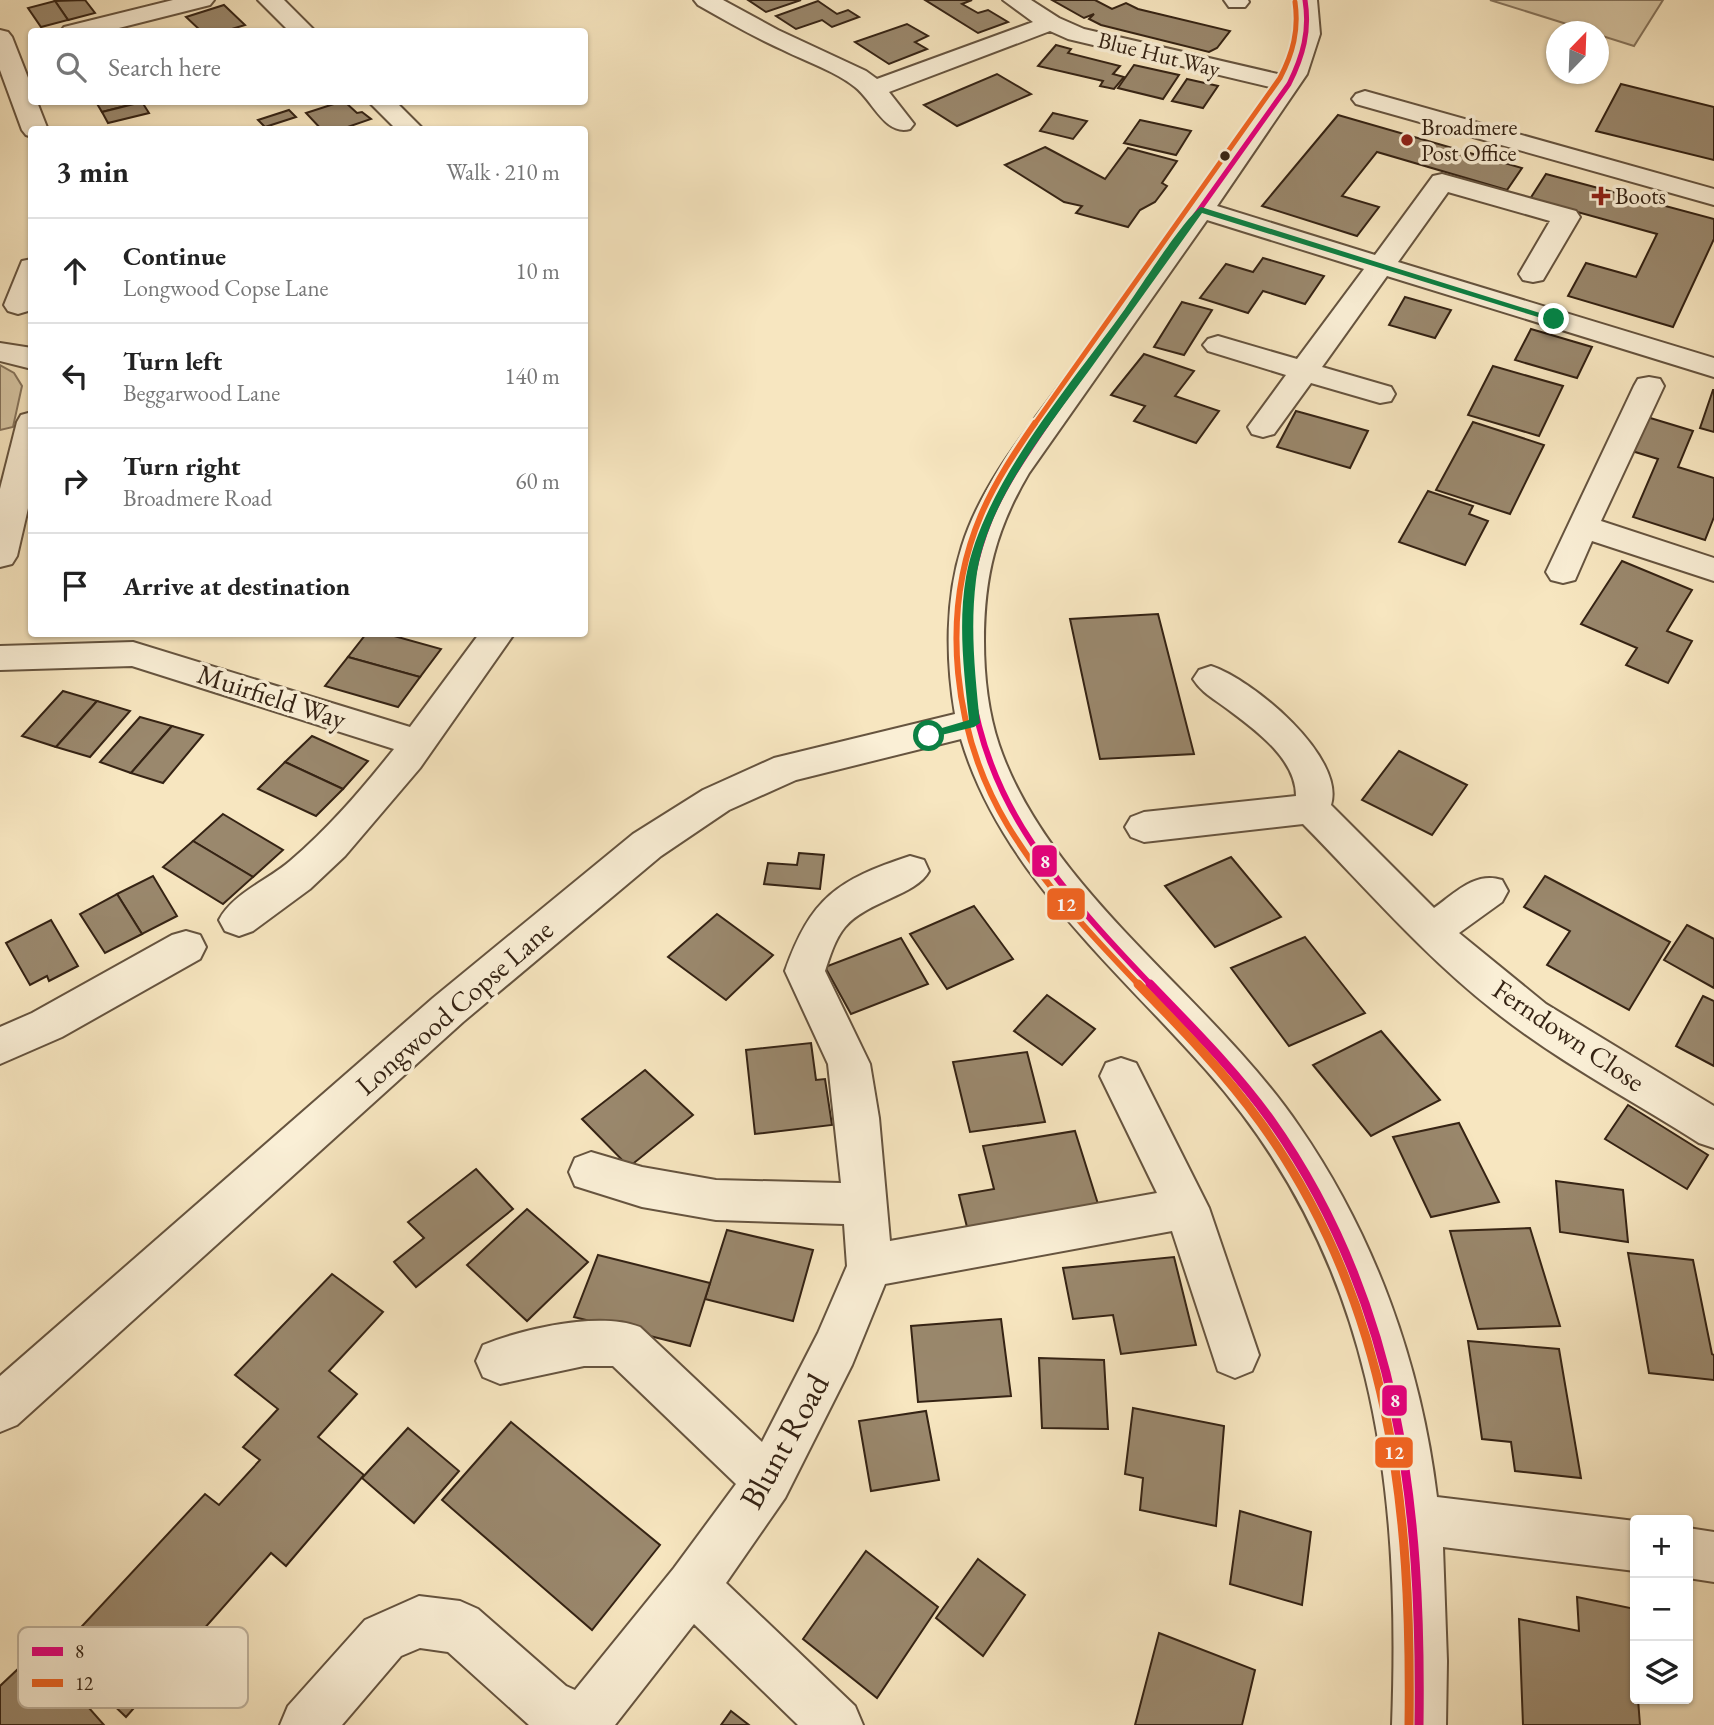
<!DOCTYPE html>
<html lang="en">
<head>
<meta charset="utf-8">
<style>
	:root { --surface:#fff; --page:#f6f6f6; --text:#222; --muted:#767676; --line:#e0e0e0 }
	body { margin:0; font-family:"EB Garamond",serif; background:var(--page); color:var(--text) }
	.controls { position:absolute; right:21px; bottom:21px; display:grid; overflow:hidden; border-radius:7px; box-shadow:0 2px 5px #0004 }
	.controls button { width:63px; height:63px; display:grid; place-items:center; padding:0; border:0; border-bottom:2px solid var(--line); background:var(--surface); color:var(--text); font:35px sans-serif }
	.compass { position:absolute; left:1546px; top:21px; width:63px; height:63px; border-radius:50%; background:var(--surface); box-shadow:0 2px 5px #0004; rotate:23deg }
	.stop { position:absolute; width:21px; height:21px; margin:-16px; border:5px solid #0b8043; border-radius:50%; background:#fff }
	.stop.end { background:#0b8043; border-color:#fff; box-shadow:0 2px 7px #0008 }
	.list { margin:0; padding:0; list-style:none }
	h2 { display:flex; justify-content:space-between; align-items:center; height:91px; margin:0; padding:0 28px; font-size:30px }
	h2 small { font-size:23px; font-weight:400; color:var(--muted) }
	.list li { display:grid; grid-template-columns:46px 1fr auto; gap:21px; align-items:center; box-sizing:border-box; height:105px; padding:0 28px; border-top:2px solid var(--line) }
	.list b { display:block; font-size:26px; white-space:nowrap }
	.list p { margin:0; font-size:23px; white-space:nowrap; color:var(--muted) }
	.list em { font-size:23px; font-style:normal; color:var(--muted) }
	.icon { flex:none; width:38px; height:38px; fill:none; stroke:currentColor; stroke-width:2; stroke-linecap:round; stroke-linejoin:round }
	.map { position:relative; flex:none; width:1714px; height:1725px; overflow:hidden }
	.search { position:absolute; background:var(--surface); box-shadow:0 2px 5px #0004; left:28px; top:28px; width:560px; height:77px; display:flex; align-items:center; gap:18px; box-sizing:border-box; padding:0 24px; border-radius:7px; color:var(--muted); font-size:26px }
	.panel { position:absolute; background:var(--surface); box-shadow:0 2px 5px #0004; left:28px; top:126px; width:560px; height:511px; border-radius:7px }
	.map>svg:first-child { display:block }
	.green { fill:#d6c5a3; stroke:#86745c; stroke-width:2 }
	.building { fill:#9a886d; stroke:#352314; stroke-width:2 }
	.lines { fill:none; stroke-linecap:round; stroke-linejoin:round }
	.minor-casing { stroke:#66543f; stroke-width:4 }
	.minor { fill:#faefd6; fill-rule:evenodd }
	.bus-1-far2-casing { stroke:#faefd6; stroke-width:9 }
	.bus-1-far1-casing { stroke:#faefd6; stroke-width:11 }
	.bus-1-casing { stroke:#faefd6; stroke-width:14 }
	.bus-2-far2-casing { stroke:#faefd6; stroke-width:9 }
	.bus-2-far1-casing { stroke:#faefd6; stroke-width:11 }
	.bus-2-casing { stroke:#faefd6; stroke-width:14 }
	.bus-1-far2 { stroke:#e5007d; stroke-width:5 }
	.bus-1-far1 { stroke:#e5007d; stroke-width:6 }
	.bus-1 { stroke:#e5007d; stroke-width:9 }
	.bus-2-far2 { stroke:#f26522; stroke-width:5 }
	.bus-2-far1 { stroke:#f26522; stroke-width:6 }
	.bus-2 { stroke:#f26522; stroke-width:9 }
	.route { fill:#0b8043 }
	.poi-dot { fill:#8f2418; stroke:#faefd6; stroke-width:2.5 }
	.bus-dot { fill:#352314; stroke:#faefd6; stroke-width:2.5 }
	.labels { text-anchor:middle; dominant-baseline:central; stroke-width:7; stroke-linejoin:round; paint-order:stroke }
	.far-street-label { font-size:23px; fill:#352314; stroke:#faefd6 }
	.far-poi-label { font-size:23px; fill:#352314; stroke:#faefd6; text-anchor:start }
	.street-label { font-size:28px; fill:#352314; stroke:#faefd6 }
	.near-street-label { font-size:33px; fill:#352314; stroke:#faefd6 }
	.key { fill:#faefd6; stroke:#bfb29c; stroke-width:2 }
	.key-label { font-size:19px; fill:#352314 }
	.line-badge { stroke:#faefd6; stroke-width:2.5 }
	.badge-label { font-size:19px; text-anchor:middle; font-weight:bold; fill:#fff }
</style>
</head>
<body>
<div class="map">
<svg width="1714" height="1725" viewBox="0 0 1714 1725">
	<rect width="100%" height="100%" fill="#f7e6c0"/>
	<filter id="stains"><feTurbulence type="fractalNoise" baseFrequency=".00286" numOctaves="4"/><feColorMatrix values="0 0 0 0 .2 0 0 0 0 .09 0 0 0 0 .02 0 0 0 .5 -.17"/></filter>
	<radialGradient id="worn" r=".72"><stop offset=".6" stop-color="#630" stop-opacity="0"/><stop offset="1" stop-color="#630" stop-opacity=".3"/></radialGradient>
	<!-- green -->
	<g class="green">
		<polygon points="1490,0 1663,0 1634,46 1599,35 1598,32 1589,31"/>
		<polygon points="0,365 14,373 22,386 13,427 0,430"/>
	</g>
	<!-- building -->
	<g class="building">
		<polygon points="85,0 95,13 68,20 55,1"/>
		<polygon points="748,0 801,0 766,12"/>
		<polygon points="925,0 972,0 962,4 978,13 988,10 1008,22 978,33"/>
		<polygon points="1052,0 1095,0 1112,9 1126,3 1138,9 1230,31 1217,48 1209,52 1101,25 1089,19 1094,14 1084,18"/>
		<polygon points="55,1 68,20 41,27 28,8"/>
		<polygon points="818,1 837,14 848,10 859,17 832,27 822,20 796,29 776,16"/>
		<polygon points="224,5 245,25 222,32 202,32 186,17"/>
		<polygon points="907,24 928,36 915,42 927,49 889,64 855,42"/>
		<polygon points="1056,45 1071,49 1068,53 1120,66 1113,74 1124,77 1114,89 1100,86 1103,81 1038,66"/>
		<polygon points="1134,65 1179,75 1163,99 1118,88"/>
		<polygon points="997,74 1031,94 957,126 924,105"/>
		<polygon points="1187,79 1218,86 1203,108 1172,101"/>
		<polygon points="1621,84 1714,107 1714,160 1596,131"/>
		<polygon points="96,102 142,102 102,112"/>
		<polygon points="142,102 149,113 108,123 102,112"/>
		<polygon points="340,102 345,102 357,113 362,112 371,119 339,130 322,130 306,113"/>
		<polygon points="289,110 296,117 265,127 258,120"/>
		<polygon points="1053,113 1087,121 1073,139 1040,131"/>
		<polygon points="1338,115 1522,168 1507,190 1377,152 1342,196 1379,207 1357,236 1262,206"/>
		<polygon points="1140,120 1191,131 1176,155 1124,143"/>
		<polygon points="1045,147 1105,179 1128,148 1177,161 1162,183 1167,186 1155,202 1140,210 1128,227 1076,213 1082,206 1064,202 1005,165"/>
		<polygon points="1546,174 1714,219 1714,239 1673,327 1568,296 1586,263 1636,277 1657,234 1530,199"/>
		<polygon points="1263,258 1324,276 1305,304 1263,291 1248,313 1200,298 1226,264 1253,272"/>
		<polygon points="1405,297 1451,310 1435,338 1389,325"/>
		<polygon points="1182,302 1212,310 1184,355 1154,347"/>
		<polygon points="1531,329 1592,347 1577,378 1515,360"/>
		<polygon points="1144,354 1194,371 1175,396 1219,411 1196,443 1134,421 1145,406 1111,395"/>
		<polygon points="1493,366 1563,386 1539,436 1468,415"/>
		<polygon points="1713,390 1714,390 1714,432 1700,428"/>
		<polygon points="1296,411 1368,431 1350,468 1277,447"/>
		<polygon points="1647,417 1693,431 1678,467 1714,478 1714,517 1705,540 1633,517 1658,459 1632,451"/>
		<polygon points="1473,422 1544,445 1510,514 1436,490"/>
		<polygon points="1428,491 1473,506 1469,514 1488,521 1465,565 1399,542"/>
		<polygon points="1622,561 1692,590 1667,631 1692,641 1668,683 1626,665 1637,648 1581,624"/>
		<polygon points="1158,614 1194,754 1100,759 1070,619"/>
		<polygon points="366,634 387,634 441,649 420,677 348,657"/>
		<polygon points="348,657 420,677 398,707 325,686"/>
		<polygon points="63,691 97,701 56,747 22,736"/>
		<polygon points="97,701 130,711 90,757 56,747"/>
		<polygon points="140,717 172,726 131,773 100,762"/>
		<polygon points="172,726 203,735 163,783 131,773"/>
		<polygon points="312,736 368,761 343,789 285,762"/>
		<polygon points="1399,751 1467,785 1432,835 1362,800"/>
		<polygon points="285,762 343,789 316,816 258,789"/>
		<polygon points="223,814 283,850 253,877 193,841"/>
		<polygon points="193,841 253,877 223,904 163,867"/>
		<polygon points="799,853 824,855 820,889 764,884 768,863 797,865"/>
		<polygon points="1231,857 1281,917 1215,947 1165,886"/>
		<polygon points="153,876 177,916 142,934 117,894"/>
		<polygon points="1545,876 1670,942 1629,1010 1547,965 1570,931 1524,907"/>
		<polygon points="117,894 142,934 105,953 80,914"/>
		<polygon points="974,906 1013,959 947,989 910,934"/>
		<polygon points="717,914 773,955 726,1000 668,957"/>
		<polygon points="51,920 78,966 49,981 47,976 30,985 6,943"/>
		<polygon points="1687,925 1714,939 1714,988 1664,960"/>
		<polygon points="1305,937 1365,1013 1289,1046 1231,968"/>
		<polygon points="901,938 928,984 851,1014 825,967"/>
		<polygon points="1047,995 1095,1029 1062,1065 1014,1031"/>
		<polygon points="1703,996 1714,1001 1714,1066 1676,1046"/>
		<polygon points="1381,1031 1440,1100 1371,1136 1313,1065"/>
		<polygon points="811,1043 816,1080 825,1079 832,1125 755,1134 746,1050"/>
		<polygon points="1027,1052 1045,1122 970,1132 953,1062"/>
		<polygon points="645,1070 693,1115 629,1167 582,1119"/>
		<polygon points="1628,1105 1708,1155 1687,1189 1605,1139"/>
		<polygon points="1459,1123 1499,1202 1431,1217 1393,1137"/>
		<polygon points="1075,1131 1098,1204 967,1227 959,1195 994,1189 983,1146"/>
		<polygon points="476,1169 513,1209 416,1287 394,1262 424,1238 408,1222"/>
		<polygon points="1556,1181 1623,1190 1628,1242 1560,1232"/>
		<polygon points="527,1209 588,1262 527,1321 467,1265"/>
		<polygon points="1530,1228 1560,1326 1478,1329 1450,1231"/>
		<polygon points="727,1230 813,1250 793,1321 705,1299"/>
		<polygon points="1628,1253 1693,1260 1712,1354 1714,1355 1714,1380 1649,1373"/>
		<polygon points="598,1255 710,1283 690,1346 574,1317"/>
		<polygon points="1174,1257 1196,1345 1121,1354 1113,1315 1073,1319 1063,1268"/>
		<polygon points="332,1274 383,1312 329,1371 357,1394 318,1437 364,1475 286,1566 271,1553 126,1717 58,1652 205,1494 219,1505 260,1460 243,1447 278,1409 235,1375"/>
		<polygon points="1001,1319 1011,1396 918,1402 911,1326"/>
		<polygon points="1468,1341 1559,1349 1581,1478 1515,1471 1511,1442 1482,1439"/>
		<polygon points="1039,1358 1104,1360 1108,1429 1042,1428"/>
		<polygon points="1133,1408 1224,1426 1216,1526 1140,1510 1143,1478 1125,1474"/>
		<polygon points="926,1411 939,1480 871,1491 859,1421"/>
		<polygon points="511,1422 660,1545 592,1630 442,1500"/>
		<polygon points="408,1428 459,1471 414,1523 362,1478"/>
		<polygon points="1240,1511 1311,1532 1302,1605 1230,1584"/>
		<polygon points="866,1551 938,1607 877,1698 803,1639"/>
		<polygon points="978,1559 1025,1595 983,1656 936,1618"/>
		<polygon points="1577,1597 1635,1609 1635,1699 1638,1699 1640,1725 1523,1725 1519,1619 1579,1631"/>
		<polygon points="1159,1633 1255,1670 1242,1725 1135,1725"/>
		<polygon points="38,1650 104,1725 0,1725 0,1686"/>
		<polygon points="731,1711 749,1725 721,1725"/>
	</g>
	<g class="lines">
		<!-- minor casing -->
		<g class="minor-casing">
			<g id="minor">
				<polygon points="173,0 214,0 210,5 103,32 60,32 64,27"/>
				<polygon points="258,0 284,0 316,32 290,32"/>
				<path d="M 694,0 L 723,0 L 778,30 L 866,71 L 877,79 L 1033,22 L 1003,0 L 1031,0 L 1059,18 L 1084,29 L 1282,75 C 1294,50 1299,28 1293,0 L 1317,0 L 1320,34 L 1307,74 L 1217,206 L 1375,255 L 1433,176 L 1442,174 L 1576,211 L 1580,217 L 1543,280 L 1533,282 L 1523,280 L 1519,274 L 1550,221 L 1448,192 L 1398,262 L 1714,358 L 1714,377 L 1387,276 L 1322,367 L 1391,387 L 1395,394 L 1391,401 L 1380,403 L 1311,383 L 1274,434 L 1263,437 L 1252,434 L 1248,427 L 1286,375 L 1208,351 L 1203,345 L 1208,339 L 1218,336 L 1297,359 L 1364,269 L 1207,220 L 1029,473 C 996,529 984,576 984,641 C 984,676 988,712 999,745 C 1049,892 1212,998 1299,1126 C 1375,1236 1421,1364 1437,1497 L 1635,1521 L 1635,1571 L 1443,1547 L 1447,1661 L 1446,1725 L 1392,1725 C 1401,1482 1374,1259 1206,1070 C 1117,969 1001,873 961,739 L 796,780 L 729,810 L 661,856 L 463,1022 L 17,1425 L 0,1432 L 0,1376 L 433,998 L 633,834 L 703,790 L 774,758 L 955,714 C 946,661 945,599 962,546 C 983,479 1033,423 1073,367 C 1140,274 1208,182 1274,88 L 1068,39 L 1050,31 L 889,92 L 914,124 L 910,129 C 885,136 873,101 855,87 C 835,71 807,62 783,50 C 754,37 726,21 698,5 Z"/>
				<polygon points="1224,0 1248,0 1249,2 1245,7 1229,7"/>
				<polygon points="0,30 8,32 12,37 32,88 32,102 37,102 48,130 32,130 32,137 26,135 22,130 0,70"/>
				<polygon points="1365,91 1714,189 1714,205 1356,104 1352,99 1356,94"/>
				<polygon points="369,102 396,102 424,130 397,130"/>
				<polygon points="32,259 32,306 28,311 18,314 8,311 4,305 22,261"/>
				<polygon points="0,343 32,348 32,369 0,361"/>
				<polygon points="1649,377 1660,379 1664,386 1601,521 1714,558 1714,581 1592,541 1575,580 1563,583 1551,580 1546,572 1634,386 1638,379"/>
				<polygon points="32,412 32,491 17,556 12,564 0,567 0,489 17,422 21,415"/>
				<path d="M 479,634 L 514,634 L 420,768 L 345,856 L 310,889 L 253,931 L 239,936 L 225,931 L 219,920 C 232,894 268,880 290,861 C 329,828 362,789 394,749 L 132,666 L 0,670 L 0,646 L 133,642 L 410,727 Z"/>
				<path d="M 1211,666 C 1252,679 1346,757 1331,805 L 1434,908 C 1455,893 1475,871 1502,880 L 1508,891 L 1502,902 L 1459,933 L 1546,1004 L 1714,1106 L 1714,1148 L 1699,1143 C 1630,1099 1557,1061 1493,1010 C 1423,955 1365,887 1303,824 L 1144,842 L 1131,837 L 1125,827 L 1131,817 L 1144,812 L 1296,796 C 1296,758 1254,729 1226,708 C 1214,699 1201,692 1193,679 L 1199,670 Z"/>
				<path d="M 910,856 L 924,860 L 929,871 C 917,895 867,901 845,927 C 835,939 830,956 825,971 L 870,1064 L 879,1118 L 890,1241 L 1157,1193 L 1100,1076 L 1106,1063 L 1121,1058 L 1136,1063 L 1209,1208 L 1259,1355 L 1252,1371 L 1235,1378 L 1218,1371 L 1172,1231 L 885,1284 L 852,1365 L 785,1498 L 726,1583 L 855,1706 L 863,1725 L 798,1725 L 694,1624 L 615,1725 L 529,1725 L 448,1652 L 420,1648 L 401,1656 L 342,1725 L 280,1725 L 288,1706 L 365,1620 L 419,1596 L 460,1601 L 478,1609 L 566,1686 L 575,1690 L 674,1568 L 736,1484 L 613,1366 L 584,1366 L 500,1384 L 483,1377 L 476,1361 L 483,1345 C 523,1329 599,1311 640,1327 L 762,1442 L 818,1333 L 847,1266 L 844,1224 L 716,1220 L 642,1207 L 575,1186 L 569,1172 L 575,1158 L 591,1152 L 642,1167 L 716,1180 L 841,1183 L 828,1064 L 785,971 C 811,898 837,880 910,856 Z"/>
				<polygon points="186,931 200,935 206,947 200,959 62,1037 0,1064 0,1027 32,1013 172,935"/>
				<polygon points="1688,1528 1714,1532 1714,1582 1688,1578"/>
			</g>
		</g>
		<!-- minor -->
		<use href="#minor" class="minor"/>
		<!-- bus-1-far2 casing -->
		<g class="bus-1-far2-casing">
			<path id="bus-1-far2" d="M 1046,425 L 1289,84 C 1303,56 1310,31 1305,0"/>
		</g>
		<!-- bus-1-far1 casing -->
		<g class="bus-1-far1-casing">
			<path id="bus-1-far1" d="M 1047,423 C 1026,454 1005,484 990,519 C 946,626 969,749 1032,843 C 1066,895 1109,941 1152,986"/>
		</g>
		<!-- bus-1 casing -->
		<g class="bus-1-casing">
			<path id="bus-1" d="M 1150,984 C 1192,1028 1234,1069 1270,1119 C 1400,1302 1422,1507 1419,1725"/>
		</g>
		<!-- bus-2-far2 casing -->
		<g class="bus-2-far2-casing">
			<path id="bus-2-far2" d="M 1034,425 L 1280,78 C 1293,53 1299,30 1295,2"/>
		</g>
		<!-- bus-2-far1 casing -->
		<g class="bus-2-far1-casing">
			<path id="bus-2-far1" d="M 1035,423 C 1015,452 995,482 981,515 C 939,614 953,734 1008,826 C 1044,885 1092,936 1140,986"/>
		</g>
		<!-- bus-2 casing -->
		<g class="bus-2-casing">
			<path id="bus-2" d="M 1138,984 C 1181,1028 1225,1073 1261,1123 C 1391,1304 1412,1509 1409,1725"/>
		</g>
		<!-- bus-1-far2 -->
		<use href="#bus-1-far2" class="bus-1-far2"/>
		<!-- bus-1-far1 -->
		<use href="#bus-1-far1" class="bus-1-far1"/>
		<!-- bus-1 -->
		<use href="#bus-1" class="bus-1"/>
		<!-- bus-2-far2 -->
		<use href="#bus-2-far2" class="bus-2-far2"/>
		<!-- bus-2-far1 -->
		<use href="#bus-2-far1" class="bus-2-far1"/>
		<!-- bus-2 -->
		<use href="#bus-2" class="bus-2"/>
	</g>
	<!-- route -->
	<path class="route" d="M 1201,207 L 1559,319 L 1551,321 L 1202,213 C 1165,265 1128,316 1091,368 C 1047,429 985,503 976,580 C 970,628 975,675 980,723 L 974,727 L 925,739 L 925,733 L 969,720 C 964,673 958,624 966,577 C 983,484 1070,386 1125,309 C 1139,289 1185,217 1201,207 Z"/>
	<!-- markers -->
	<g class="poi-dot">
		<circle cx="1407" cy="140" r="7"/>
		<path d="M1597.5 185.5h7v7h7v7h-7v7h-7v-7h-7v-7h7z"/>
	</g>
	<circle class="bus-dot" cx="1225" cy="156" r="6"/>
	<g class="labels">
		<!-- far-street labels -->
		<g class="far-street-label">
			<text transform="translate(1159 54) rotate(14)">Blue Hut Way</text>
		</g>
		<!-- far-poi labels -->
		<g class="far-poi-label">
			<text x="1421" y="127">Broadmere<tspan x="1421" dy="26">Post Office</tspan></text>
			<text x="1615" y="196">Boots</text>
		</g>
		<!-- street labels -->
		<g class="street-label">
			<text transform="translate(272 696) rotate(18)">Muirfield Way</text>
			<text transform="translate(454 1007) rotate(-41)">Longwood Copse Lane</text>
			<text transform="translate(1569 1035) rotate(34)">Ferndown Close</text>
		</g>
		<!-- near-street labels -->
		<g class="near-street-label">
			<text transform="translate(784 1441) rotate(-61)">Blunt Road</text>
		</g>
	</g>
	<!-- legend -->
	<rect x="18" y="1627" width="230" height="81" rx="10" class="key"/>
	<rect x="32" y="1647" width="31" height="9" fill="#e5007d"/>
	<rect x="32" y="1679" width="31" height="8" fill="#f26522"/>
	<g class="key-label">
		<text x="75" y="1658">8</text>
		<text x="75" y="1690">12</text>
	</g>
	<g class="line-badge">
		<rect x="1031" y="844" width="27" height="34" rx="7" fill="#e5007d"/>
		<rect x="1046" y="887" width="40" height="34" rx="7" fill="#f26522"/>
		<rect x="1381" y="1384" width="27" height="33" rx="7" fill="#e5007d"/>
		<rect x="1374" y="1436" width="40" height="33" rx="7" fill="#f26522"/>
	</g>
	<g class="badge-label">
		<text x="1045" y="868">8</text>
		<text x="1066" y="911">12</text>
		<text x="1395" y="1407">8</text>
		<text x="1394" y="1459">12</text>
	</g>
	<rect width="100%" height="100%" filter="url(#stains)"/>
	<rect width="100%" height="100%" fill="url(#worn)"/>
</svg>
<div class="controls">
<button>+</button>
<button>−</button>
<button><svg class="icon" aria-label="layers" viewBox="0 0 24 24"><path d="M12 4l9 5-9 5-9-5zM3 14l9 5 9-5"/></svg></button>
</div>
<svg class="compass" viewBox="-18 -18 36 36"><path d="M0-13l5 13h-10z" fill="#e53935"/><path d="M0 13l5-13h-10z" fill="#767676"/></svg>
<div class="stop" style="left:929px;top:736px"></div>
<div class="stop end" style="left:1554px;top:319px"></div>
<div class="search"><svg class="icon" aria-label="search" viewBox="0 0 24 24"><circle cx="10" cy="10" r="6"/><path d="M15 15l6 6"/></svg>Search here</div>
<section class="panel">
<h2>3 min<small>Walk · 210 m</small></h2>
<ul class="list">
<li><svg class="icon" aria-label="ahead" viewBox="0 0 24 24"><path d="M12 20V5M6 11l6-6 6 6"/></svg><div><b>Continue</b><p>Longwood Copse Lane</p></div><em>10 m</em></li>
<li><svg class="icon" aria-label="left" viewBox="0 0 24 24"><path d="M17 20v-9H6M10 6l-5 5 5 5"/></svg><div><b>Turn left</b><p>Beggarwood Lane</p></div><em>140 m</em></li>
<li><svg class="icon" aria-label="right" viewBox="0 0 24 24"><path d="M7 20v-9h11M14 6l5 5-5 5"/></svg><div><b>Turn right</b><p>Broadmere Road</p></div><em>60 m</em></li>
<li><svg class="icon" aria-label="arrive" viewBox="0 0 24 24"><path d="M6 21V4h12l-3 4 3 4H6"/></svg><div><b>Arrive at destination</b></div></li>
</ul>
</section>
</div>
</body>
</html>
